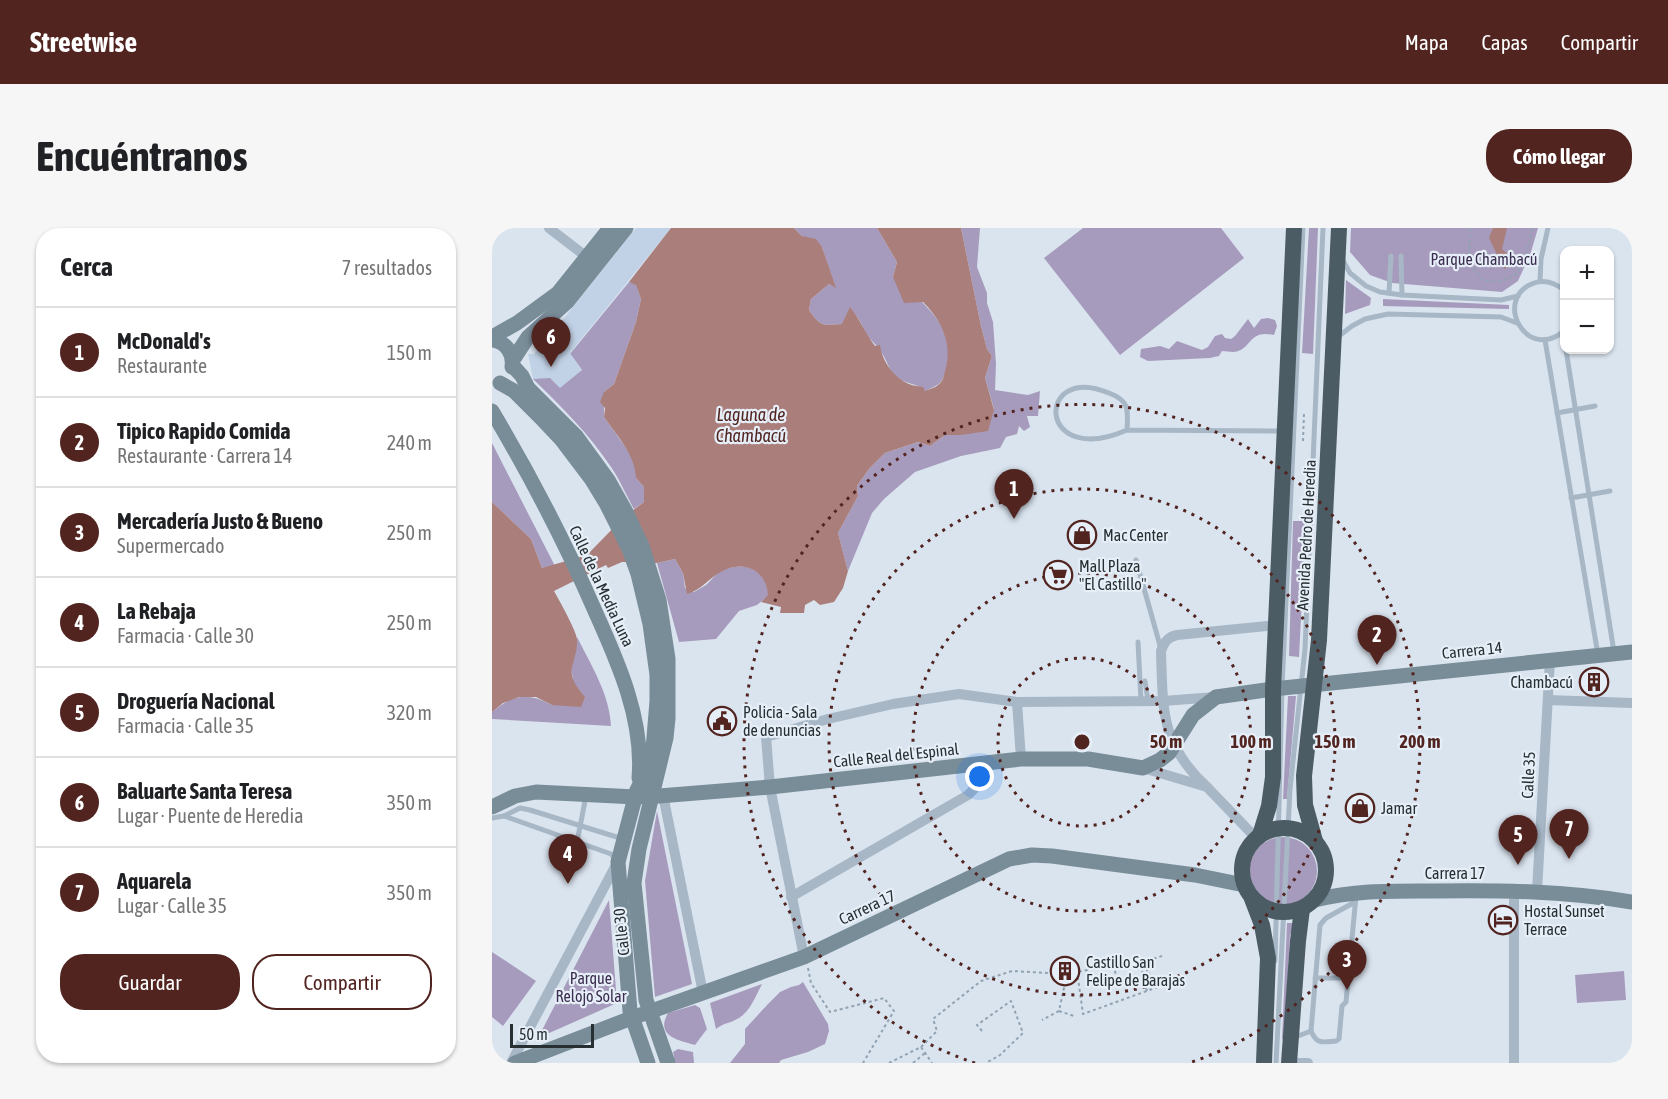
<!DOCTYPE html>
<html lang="es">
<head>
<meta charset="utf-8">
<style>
	:root { --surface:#fff; --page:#f6f6f6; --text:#202124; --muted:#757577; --line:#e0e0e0; --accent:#512420 }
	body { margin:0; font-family:"Asap Condensed",sans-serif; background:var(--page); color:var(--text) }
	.controls { position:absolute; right:18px; top:18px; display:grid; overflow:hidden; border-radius:12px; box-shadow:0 2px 4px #0004 }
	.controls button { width:54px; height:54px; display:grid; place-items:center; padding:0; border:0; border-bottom:2px solid var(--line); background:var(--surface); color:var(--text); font:30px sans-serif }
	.scale { position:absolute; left:18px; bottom:15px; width:84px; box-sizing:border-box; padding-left:6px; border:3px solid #272f33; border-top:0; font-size:16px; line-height:21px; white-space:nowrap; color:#272f33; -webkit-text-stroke:4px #e6eef7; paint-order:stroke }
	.you { position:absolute; left:488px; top:549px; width:21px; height:21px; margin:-15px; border:4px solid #fff; border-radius:50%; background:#1a73e8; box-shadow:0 0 0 9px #1a73e833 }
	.badge { display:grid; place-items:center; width:39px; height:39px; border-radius:50%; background:var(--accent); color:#fff; font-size:20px; font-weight:700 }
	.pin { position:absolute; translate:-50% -50px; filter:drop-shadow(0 2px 3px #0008) }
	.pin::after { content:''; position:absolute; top:32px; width:21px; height:18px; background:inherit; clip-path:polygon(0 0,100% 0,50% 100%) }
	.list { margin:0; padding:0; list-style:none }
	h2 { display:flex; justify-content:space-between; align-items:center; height:78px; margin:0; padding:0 24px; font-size:26px }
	h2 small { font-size:20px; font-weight:400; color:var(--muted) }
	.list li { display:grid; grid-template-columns:39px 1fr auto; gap:18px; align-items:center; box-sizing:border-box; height:90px; padding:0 24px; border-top:2px solid var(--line) }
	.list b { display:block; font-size:22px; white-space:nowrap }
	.list p { margin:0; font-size:20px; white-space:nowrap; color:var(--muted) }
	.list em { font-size:20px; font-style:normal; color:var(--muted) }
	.actions { display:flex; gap:12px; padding:18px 24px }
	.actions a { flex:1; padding:14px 0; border:2px solid var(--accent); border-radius:24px; text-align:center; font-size:21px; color:var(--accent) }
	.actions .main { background:var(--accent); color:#fff }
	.map { position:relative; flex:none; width:1140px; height:835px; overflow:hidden; border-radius:24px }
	header { display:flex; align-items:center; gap:36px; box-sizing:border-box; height:84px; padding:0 30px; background:var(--accent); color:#fff }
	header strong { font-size:28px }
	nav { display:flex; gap:33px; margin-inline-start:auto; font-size:21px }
	.intro { display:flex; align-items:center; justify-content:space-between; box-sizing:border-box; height:144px; padding:0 36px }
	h1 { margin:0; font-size:42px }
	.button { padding:15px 27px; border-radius:24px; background:var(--accent); color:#fff; font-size:21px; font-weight:700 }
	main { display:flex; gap:36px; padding:0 36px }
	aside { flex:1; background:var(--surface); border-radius:24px; box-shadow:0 2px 4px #0004 }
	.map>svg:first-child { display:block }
	.green { fill:#a79bbd }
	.plaza { fill:#c2d2e6 }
	.water { fill:#aa7e7b }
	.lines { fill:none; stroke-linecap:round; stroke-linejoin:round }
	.path { stroke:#91a3b2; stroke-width:2; stroke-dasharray:3 3; stroke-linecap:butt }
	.service { stroke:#a7b7c6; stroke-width:5 }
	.minor { stroke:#a7b7c6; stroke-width:10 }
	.secondary { stroke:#798d99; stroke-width:15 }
	.trunk { stroke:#4c5c64; stroke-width:16 }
	.ring { fill:none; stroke:#512420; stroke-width:3; stroke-dasharray:3 6 }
	.labels { text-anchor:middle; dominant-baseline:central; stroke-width:4.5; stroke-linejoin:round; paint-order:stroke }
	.park-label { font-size:16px; fill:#3a2d4f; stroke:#e6eef7 }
	.poi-label { font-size:16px; fill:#272f33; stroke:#e6eef7; text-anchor:start }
	.street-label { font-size:16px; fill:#272f33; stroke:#e6eef7 }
	.water-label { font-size:18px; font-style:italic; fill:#512420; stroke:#e6eef7 }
	.centre { fill:#512420; stroke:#e6eef7; stroke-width:3 }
	.ring-label { font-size:18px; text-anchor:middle; font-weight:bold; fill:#512420; stroke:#e6eef7; stroke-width:4.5; stroke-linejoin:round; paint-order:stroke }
</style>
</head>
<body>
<header>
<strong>Streetwise</strong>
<nav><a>Mapa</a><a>Capas</a><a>Compartir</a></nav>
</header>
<div class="intro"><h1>Encuéntranos</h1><a class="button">Cómo llegar</a></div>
<main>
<aside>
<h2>Cerca<small>7 resultados</small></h2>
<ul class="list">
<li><span class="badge">1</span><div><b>McDonald's</b><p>Restaurante</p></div><em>150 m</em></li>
<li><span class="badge">2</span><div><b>Tipico Rapido Comida</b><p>Restaurante · Carrera 14</p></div><em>240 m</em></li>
<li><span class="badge">3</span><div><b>Mercadería Justo &amp; Bueno</b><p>Supermercado</p></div><em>250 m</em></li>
<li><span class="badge">4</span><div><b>La Rebaja</b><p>Farmacia · Calle 30</p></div><em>250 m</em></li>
<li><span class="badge">5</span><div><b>Droguería Nacional</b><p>Farmacia · Calle 35</p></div><em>320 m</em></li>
<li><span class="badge">6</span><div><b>Baluarte Santa Teresa</b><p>Lugar · Puente de Heredia</p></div><em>350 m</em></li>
<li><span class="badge">7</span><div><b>Aquarela</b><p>Lugar · Calle 35</p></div><em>350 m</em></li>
</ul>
<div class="actions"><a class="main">Guardar</a><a>Compartir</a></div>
</aside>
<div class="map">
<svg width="1140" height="835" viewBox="0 0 1140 835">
	<rect width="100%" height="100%" fill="#dae4ef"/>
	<!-- green -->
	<g class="green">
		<path d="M 302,0 L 385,0 L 405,34 L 401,49 C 427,71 464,97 455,136 C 451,154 450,156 433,163 C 426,155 413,156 404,149 C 396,141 394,129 387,121 C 384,116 378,112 375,107 C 370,97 366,88 358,80 L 351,96 C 332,97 329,100 317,82 L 319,71 L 337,56 L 343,59 L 330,19 L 310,8 Z"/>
		<polygon points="469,0 488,0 485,39 495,65 495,75 501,94 504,136 503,162 536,167 548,163 546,188 535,188 538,199 532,203 527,198 525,206 514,209 508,220 469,228 423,244 392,271 380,285 356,343 346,305 366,268 365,258 377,241 393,225 426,214 438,218 453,207 469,207 502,181 493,150 500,128 495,121 489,98"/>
		<polygon points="591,0 729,0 752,30 628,127 552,30"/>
		<polygon points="817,0 826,0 821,126 810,125"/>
		<polygon points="859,0 1046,0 1039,24 1026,53 1010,64 900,55 878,47 858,24"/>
		<polygon points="854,52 879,70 878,77 853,86"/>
		<path d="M 137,54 L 144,56 L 149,71 L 144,94 L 122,156 L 112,164 L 112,189 L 139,227 L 144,240 L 144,250 L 152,259 L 152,274 L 142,281 C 134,267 128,252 119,239 C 97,206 70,179 41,151 L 90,142 L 78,126 Z"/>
		<polygon points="891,71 1017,77 1017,81 891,78"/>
		<path d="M 776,90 L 783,92 L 785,98 L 782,107 C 757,102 760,119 746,123 C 742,125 735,123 730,123 L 727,128 L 718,130 L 656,133 L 648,129 L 649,121 L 668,118 L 677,121 L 685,113 L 710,122 L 716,119 L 723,108 L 730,106 L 733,110 L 739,111 L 743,108 L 756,91 L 762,100 L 769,91 Z"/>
		<polygon points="0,215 63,338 50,340 39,311 0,274"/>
		<polygon points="801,293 814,293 807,429 797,428"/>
		<path d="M 183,331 L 191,345 L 193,360 L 202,364 C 206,362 210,359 214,357 C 219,353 222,347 228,344 C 251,332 274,340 277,367 L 265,377 L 247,383 L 224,411 L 187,414 L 165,335 Z"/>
		<path d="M 85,409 C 99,437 118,467 119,498 L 0,491 L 0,484 C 21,466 36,464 60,477 L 82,457 L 79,440 Z"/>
		<polygon points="796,468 804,468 795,571 791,571"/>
		<polygon points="165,583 200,756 163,769 153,653"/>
		<circle cx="791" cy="643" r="34"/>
		<polygon points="117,672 125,775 46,810"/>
		<polygon points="795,695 804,695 798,707 793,805 790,812"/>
		<polygon points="0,724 44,753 11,798 0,789"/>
		<polygon points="1132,743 1134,772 1085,775 1083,747"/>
		<polygon points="311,754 336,796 337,803 333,816 316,824 289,832 287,835 238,835 253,816 253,801 276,776 288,764 299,759 307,757"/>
		<path d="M 270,756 C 264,767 258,785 245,791 C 237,796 233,794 224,801 L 218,775 Z"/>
		<path d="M 203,777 L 208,780 L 215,801 L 203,817 C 186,812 163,808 176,785 Z"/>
		<polygon points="186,821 201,824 202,835 183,835 181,824"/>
	</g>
	<!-- plaza -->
	<polygon class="plaza" points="144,0 179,0 78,125 90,142 68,160 58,150 41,151 36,126 42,126 50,118"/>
	<!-- water -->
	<g class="water">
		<path d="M 179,0 L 302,0 L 310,8 L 324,11 L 330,19 L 344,60 L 337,56 L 319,71 L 317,82 C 329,100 332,97 350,96 L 358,79 C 368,91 373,105 383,118 L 388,117 C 390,133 402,150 417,156 C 422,158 427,158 431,159 L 433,163 C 437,161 443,160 446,157 C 452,153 452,145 454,139 C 460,114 449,92 431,74 L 412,75 L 401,49 L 405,34 L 385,0 L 469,0 L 489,98 L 495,121 L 500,128 L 493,150 L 502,182 L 496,203 L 469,207 L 453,207 L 438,218 L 426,214 L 393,225 L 377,241 L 365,258 L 366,268 L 346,305 L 356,343 L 351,360 L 342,374 L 328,377 L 322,372 L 313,377 L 312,385 L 288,385 L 289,379 L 269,374 L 276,367 C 274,340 249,331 227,345 C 215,352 209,362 195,366 L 191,345 L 183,331 L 165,335 L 130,334 L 116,340 L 114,337 L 62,363 C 67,372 84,402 85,411 C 86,438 68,441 93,469 L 89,479 L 60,477 L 44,469 L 27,469 L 11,475 L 0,484 L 0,274 L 39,311 L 50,340 L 95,327 L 132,289 L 152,274 L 152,259 L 144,250 C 143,226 125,208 112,189 L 113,180 L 108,174 L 112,164 L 122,156 L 144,94 L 149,71 L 144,57 L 137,54 Z"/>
		<polygon points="1001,0 1015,0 1010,21 1025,34 1012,41 997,10"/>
	</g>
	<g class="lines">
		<!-- path -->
		<g class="path">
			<polyline points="978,0 977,35 992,53 1010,53 1025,46 1034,26 1041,0"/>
			<polyline points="811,213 812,186"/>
			<polyline points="654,733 658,749"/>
			<polyline points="621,737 628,759"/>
			<polyline points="316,740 319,755 338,784 392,770 402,783 371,835"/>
			<polyline points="585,743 591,786 688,751"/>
			<polyline points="575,746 621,737 629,741 670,728"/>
			<polyline points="655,763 650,744 656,742"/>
			<polyline points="567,783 582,788"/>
			<polyline points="490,803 485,797 519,773 531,805 508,827 494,835"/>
			<polyline points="429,819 445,803 441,791 489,753 520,743 575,746 567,783 550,792"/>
			<polyline points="397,835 429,819 440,835"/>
			<polyline points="421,835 433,825"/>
		</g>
		<!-- service -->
		<g class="service">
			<polyline points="909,28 910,67"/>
			<polyline points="850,31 858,45 874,58 888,64 910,67 1009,72 1026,68"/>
			<polyline points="1048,53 1049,31 1056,0"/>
			<path d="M 1072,62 C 1063,55 1053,51 1042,55 C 1000,70 1034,135 1072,103"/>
			<polyline points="897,65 899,28"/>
			<polyline points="847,108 860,98 873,91 896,86 1009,89 1025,95"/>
			<polyline points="1053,112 1106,427"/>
			<polyline points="1074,122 1122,424"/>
			<polyline points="1065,185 1103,178"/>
			<path d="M 635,202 C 636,182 638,173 617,165 C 543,134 544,242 635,202 L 790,203"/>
			<polyline points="1079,270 1118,263"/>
			<polyline points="644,332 669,421"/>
			<polyline points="646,414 649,473"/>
			<polyline points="653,453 656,473"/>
			<polyline points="12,588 28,580 38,582 131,611"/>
			<polyline points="0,590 12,588 119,626 124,632"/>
			<polyline points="85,614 94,568"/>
			<path d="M 863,674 L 834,690 L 828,697 L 819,803 C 825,817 831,814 844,813 L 847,811 L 850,778 L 854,774 L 864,668"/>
			<polyline points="783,733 790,460 811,0"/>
			<polyline points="823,750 856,750"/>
			<polyline points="801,810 819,803"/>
			<polyline points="784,835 798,561 813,421 831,0"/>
		</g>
		<!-- minor -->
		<g class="minor">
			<polyline points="57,0 96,30"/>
			<polyline points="1056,472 1140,475"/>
			<polyline points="525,474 529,531"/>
			<polyline points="651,540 715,559 764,610"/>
			<path d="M 715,559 C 668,516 671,481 669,423 C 672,414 676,409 685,407 L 784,397"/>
			<polyline points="171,567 211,765"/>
			<polyline points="1045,663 1058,432"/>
			<polyline points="299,669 476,567 482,561"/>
			<polyline points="312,729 278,559 274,509 336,491 401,476 467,466 525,474 671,473 724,469"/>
			<polyline points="19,835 125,635"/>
			<polyline points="797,835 816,835"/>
			<polyline points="1022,835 1022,662"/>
		</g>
		<!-- secondary -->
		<g class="secondary">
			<polyline points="0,109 25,95 66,65 118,0"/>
			<path d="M 0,112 C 14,114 22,125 20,139"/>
			<polyline points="21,132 36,109 75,74 134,0"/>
			<polyline points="21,138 30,148 36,160 84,208 116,252 134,284 150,318 167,372 176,431 176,490 174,510 147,621 142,655 154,772 176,835"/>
			<polyline points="8,155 22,163 51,192 69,211 100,252 114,275 137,321 146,346 158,396 165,447 165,473 161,521 155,542 145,562 126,634 138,783 156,835"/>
			<path d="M 0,183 C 38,247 73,314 103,383 C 126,434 152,492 147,550"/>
			<polyline points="0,579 23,568 44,564 144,569 167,568 278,559 529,531 596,531 651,540 668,532 677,525 701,487 724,469 781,461 1140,424"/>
			<path d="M 823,672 C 864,662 900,663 942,663 C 1009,662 1074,663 1140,674"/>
			<polyline points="23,835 137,791 312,729 517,631 540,627 560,628 703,647 752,657"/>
		</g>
		<!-- trunk -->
		<g class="trunk">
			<circle cx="792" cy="642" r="42"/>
			<polyline points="768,607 777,578 781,549 781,461 802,0"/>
			<polyline points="823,613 813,577 812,548 827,412 847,0"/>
			<polyline points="760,671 770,697 776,730 772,835"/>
			<polyline points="797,835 806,713 810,681"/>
		</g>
	</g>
	<!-- distance rings -->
	<g class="ring">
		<circle cx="590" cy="514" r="84"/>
		<circle cx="590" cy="514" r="169"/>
		<circle cx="590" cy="514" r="253"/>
		<path d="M483 835A338 338 0 1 1 697 835"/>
	</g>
	<!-- icons -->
	<defs>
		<g id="shop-ring" transform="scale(1.5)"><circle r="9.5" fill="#e6eef7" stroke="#512420" stroke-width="1.5"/><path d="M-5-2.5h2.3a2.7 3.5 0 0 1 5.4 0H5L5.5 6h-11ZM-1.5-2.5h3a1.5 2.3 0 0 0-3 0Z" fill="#512420"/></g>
		<g id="supermarket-ring" transform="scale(1.5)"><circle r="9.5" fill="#e6eef7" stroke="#512420" stroke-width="1.5"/><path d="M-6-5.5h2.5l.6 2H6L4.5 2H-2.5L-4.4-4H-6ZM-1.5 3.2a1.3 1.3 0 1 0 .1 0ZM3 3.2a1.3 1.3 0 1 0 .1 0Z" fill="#512420"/></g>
		<g id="building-ring" transform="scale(1.5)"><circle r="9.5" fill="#e6eef7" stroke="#512420" stroke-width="1.5"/><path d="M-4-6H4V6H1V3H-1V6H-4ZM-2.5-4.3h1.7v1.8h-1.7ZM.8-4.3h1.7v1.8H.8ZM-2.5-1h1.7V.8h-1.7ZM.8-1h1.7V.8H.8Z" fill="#512420"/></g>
		<g id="civic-ring" transform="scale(1.5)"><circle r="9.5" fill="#e6eef7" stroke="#512420" stroke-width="1.5"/><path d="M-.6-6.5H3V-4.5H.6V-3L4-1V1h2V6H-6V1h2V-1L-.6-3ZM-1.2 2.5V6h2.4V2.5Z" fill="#512420"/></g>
		<g id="hotel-ring" transform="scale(1.5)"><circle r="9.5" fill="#e6eef7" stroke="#512420" stroke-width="1.5"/><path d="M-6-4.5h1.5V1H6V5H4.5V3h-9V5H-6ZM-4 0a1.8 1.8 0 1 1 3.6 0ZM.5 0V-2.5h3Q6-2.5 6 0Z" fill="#512420"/></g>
	</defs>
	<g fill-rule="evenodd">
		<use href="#shop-ring" x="590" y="307"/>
		<use href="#supermarket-ring" x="566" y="347"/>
		<use href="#building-ring" x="1102" y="454"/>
		<use href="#civic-ring" x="230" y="493"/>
		<use href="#shop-ring" x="868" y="580"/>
		<use href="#hotel-ring" x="1011" y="692"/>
		<use href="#building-ring" x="573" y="743"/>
	</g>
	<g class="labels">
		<!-- park labels -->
		<g class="park-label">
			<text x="992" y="31">Parque Chambacú</text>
			<text x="99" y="750">Parque<tspan x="99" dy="18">Relojo Solar</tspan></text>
		</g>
		<!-- poi labels -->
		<g class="poi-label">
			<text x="611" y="307">Mac Center</text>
			<text x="587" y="338">Mall Plaza<tspan x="587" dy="18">"El Castillo"</tspan></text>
			<text x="1081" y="454" text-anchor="end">Chambacú</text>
			<text x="251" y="484">Policia - Sala<tspan x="251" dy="18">de denuncias</tspan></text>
			<text x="889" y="580">Jamar</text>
			<text x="1032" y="683">Hostal Sunset<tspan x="1032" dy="18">Terrace</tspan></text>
			<text x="594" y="734">Castillo San<tspan x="594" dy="18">Felipe de Barajas</tspan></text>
		</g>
		<!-- street labels -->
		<g class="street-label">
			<text transform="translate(814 307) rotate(-87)">Avenida Pedro de Heredia</text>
			<text transform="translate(110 358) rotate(65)">Calle de la Media Luna</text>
			<text transform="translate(980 422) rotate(-6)">Carrera 14</text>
			<text transform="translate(404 527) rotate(-6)">Calle Real del Espinal</text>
			<text transform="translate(1036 547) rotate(-87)">Calle 35</text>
			<text x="963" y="645">Carrera 17</text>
			<text transform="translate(375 679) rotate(-25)">Carrera 17</text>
			<text transform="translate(129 704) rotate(-96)">Calle 30</text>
		</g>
		<!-- water labels -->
		<g class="water-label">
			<text x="259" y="186">Laguna de<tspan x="259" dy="21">Chambacú</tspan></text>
		</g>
	</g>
	<circle cx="590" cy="514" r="9" class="centre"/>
	<g class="ring-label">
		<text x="674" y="520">50 m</text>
		<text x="759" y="520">100 m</text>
		<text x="843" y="520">150 m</text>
		<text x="928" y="520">200 m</text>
	</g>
</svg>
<div class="controls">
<button>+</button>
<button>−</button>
</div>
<div class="scale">50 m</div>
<div class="you"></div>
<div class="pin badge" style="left:522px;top:291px">1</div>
<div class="pin badge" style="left:885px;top:437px">2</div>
<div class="pin badge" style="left:855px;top:762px">3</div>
<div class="pin badge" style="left:76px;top:656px">4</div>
<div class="pin badge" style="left:1026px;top:637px">5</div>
<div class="pin badge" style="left:59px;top:139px">6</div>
<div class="pin badge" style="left:1077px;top:631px">7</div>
</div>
</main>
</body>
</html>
